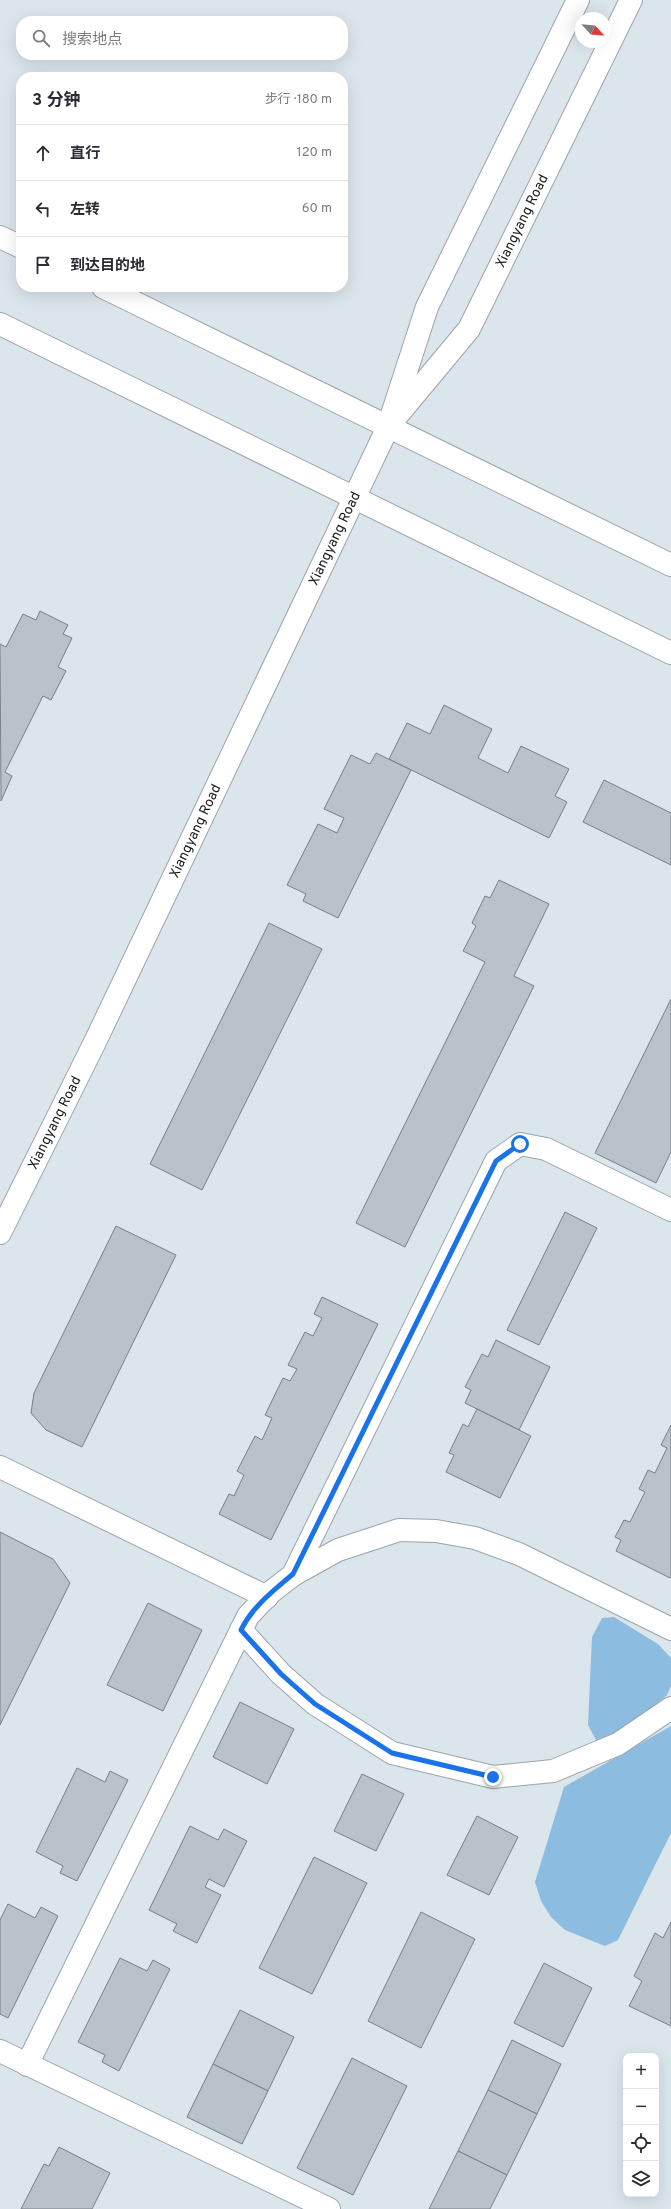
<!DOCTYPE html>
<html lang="zh">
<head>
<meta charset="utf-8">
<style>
	:root { --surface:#fff; --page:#f7f7f7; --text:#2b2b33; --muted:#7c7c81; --line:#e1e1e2 }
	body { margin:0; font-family:Overpass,"Noto Sans SC",sans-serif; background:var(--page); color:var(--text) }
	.controls { position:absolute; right:12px; bottom:12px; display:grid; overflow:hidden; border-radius:8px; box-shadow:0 4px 16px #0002 }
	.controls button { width:36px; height:36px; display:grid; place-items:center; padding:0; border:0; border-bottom:1px solid var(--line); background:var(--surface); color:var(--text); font:20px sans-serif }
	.compass { position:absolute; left:575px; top:12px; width:36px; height:36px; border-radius:50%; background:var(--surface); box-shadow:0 4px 16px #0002; rotate:116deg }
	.stop { position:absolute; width:12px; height:12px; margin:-9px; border:3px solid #1a73e8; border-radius:50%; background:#fff }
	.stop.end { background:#1a73e8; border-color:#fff; box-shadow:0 1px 4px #0008 }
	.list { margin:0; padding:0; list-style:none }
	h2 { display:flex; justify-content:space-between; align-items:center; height:52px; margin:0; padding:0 16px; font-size:17px }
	h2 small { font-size:13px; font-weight:400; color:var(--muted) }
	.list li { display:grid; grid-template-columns:26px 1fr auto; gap:12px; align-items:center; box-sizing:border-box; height:56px; padding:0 16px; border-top:1px solid var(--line) }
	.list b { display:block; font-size:15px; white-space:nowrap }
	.list em { font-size:13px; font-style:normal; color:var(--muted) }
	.icon { flex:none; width:22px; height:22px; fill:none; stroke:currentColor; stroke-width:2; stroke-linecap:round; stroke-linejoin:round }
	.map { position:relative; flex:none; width:671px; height:2209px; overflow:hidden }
	.search { position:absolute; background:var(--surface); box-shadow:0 4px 16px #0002; left:16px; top:16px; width:332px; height:44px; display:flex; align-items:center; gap:10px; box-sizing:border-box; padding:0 14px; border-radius:16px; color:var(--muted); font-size:15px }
	.panel { position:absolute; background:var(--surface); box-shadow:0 4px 16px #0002; left:16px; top:72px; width:332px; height:220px; border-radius:16px }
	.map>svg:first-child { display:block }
	.green { fill:#8cbce0 }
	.building { fill:#b9c2c9; stroke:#778086 }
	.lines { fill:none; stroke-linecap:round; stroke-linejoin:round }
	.minor-casing { stroke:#9ba4ab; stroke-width:24 }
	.major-casing { stroke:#9ba4ab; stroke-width:24 }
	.minor { stroke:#fff; stroke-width:22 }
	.major { stroke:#fff; stroke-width:22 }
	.route { stroke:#1a73e8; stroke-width:5 }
	.labels { text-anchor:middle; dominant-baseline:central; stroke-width:3; stroke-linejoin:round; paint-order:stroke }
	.street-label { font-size:14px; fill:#191c1f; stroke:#dbe5ec }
</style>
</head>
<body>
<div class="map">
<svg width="671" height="2209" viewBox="0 0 671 2209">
	<rect width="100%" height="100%" fill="#dbe5ec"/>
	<!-- green -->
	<g class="green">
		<polygon points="614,1617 658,1644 671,1658 671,1686 667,1695 612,1742 597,1742 588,1725 592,1637 602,1618"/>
		<polygon points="671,1726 671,1833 618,1940 605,1946 565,1930 551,1917 541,1901 535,1882 564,1787"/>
	</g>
	<!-- building -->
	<g class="building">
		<polygon points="40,611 68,625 63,634 72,638 58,667 66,671 51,700 43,696 5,772 12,776 1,801 0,644 6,647 23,614 36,620"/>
		<polygon points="444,705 492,729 478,758 508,773 521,746 569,769 555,796 567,802 549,838 389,759 407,723 430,734"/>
		<polygon points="376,753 411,770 338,918 303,901 306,894 287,885 318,824 337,833 344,818 324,809 351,755 370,764"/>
		<polygon points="604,780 671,813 671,865 583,822"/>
		<polygon points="499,880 549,904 514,976 534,986 405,1247 356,1223 485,962 463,951 476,926 472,923 485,896 490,898"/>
		<polygon points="269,923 322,949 202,1190 150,1164"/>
		<polygon points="671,999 671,1152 656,1183 595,1153"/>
		<polygon points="565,1212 597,1228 539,1345 507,1330"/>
		<polygon points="116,1226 176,1255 82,1447 46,1430 31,1413 34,1393"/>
		<polygon points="322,1297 378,1324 271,1540 219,1514 229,1494 234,1496 244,1475 237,1471 255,1436 262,1440 272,1418 265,1415 283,1378 290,1381 297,1369 288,1365 305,1332 313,1336 322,1318 314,1314"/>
		<polygon points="496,1340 550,1367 519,1430 465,1403 471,1390 465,1387 482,1354 488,1357"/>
		<polygon points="477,1409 531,1436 500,1498 446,1472 454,1455 449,1453 463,1424 468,1427"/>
		<polygon points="671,1425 671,1576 670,1578 616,1551 621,1540 615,1537 624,1520 630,1522 645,1492 639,1489 648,1470 655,1473 667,1448 661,1445"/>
		<polygon points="0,1532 53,1559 70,1583 0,1725"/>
		<polygon points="148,1603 202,1630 163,1711 107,1685"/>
		<polygon points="240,1702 294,1729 267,1784 213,1757"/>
		<polygon points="77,1768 105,1782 110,1771 128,1780 77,1881 60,1873 63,1866 36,1852"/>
		<polygon points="362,1774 404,1794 376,1851 334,1831"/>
		<polygon points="477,1816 518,1837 489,1895 447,1875"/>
		<polygon points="190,1826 218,1840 224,1829 247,1841 224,1887 209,1879 205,1887 221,1895 197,1943 173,1931 177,1924 149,1910"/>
		<polygon points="314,1857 367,1883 312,1994 259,1968"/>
		<polygon points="8,1904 35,1918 41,1907 58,1916 8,2018 0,2014 0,1920"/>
		<polygon points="421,1912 475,1939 421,2048 368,2021"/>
		<polygon points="671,1922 671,2026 629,2006 642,1981 634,1976 655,1933 663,1938"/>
		<polygon points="120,1958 147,1971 153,1960 170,1969 119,2071 102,2062 105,2055 78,2042"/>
		<polygon points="544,1963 592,1988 563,2047 514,2023"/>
		<polygon points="240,2010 294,2037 268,2091 213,2064"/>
		<polygon points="512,2040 561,2064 537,2114 488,2090"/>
		<polygon points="352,2058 407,2086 353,2195 297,2168"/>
		<polygon points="213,2064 268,2091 242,2144 187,2117"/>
		<polygon points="488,2090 537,2114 507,2175 458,2151"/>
		<polygon points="59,2147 110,2173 92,2209 21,2209 44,2164 49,2166"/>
		<polygon points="458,2151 507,2175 490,2209 429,2209"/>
	</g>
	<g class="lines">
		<!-- minor casing -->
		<g class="minor-casing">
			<g id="minor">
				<path id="s1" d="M 395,418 L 469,329 L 631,0"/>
				<path id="s2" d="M 0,1233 L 95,1042 L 388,427 L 427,307 L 578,0"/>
				<polyline points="0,1467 267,1597"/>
				<polyline points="293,1575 496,1161 520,1144 546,1149 671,1210"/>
				<polyline points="241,1630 281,1674 315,1704 392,1753 493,1777 553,1771 618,1744 671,1708"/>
				<polyline points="0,2051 329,2209"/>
				<polyline points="27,2065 248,1616 271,1592 293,1575 338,1550 399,1530 436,1531 475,1538 519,1554 671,1629"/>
			</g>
		</g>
		<!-- major casing -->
		<g class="major-casing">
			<g id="major">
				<polyline points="0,237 21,247"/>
				<polyline points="103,287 671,565"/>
				<polyline points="0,324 671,653"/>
			</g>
		</g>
		<!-- minor -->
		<use href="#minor" class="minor"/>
		<!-- major -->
		<use href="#major" class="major"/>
	</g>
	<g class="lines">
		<!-- route -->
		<path class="route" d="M 493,1777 L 392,1753 L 315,1704 L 281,1674 L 241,1630 C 252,1607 273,1591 293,1574 L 496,1161 L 520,1144"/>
	</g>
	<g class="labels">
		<!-- street labels -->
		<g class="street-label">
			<text stroke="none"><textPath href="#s1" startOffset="236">Xiangyang Road</textPath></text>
			<text stroke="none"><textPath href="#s2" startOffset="771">Xiangyang Road</textPath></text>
			<text stroke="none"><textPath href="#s2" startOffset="447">Xiangyang Road</textPath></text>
			<text stroke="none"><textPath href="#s2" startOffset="123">Xiangyang Road</textPath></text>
		</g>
	</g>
</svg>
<div class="controls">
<button>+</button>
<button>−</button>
<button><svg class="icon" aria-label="locate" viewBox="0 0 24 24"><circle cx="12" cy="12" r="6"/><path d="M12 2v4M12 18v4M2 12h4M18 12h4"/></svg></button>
<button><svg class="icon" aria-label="layers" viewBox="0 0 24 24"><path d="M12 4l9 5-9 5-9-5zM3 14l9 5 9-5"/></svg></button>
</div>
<svg class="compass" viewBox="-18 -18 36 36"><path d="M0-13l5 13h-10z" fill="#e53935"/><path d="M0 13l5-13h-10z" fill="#7c7c81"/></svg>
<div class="stop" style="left:520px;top:1144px"></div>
<div class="stop end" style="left:493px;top:1777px"></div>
<div class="search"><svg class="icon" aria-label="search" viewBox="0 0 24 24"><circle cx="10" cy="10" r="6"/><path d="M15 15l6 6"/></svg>搜索地点</div>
<section class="panel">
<h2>3 分钟<small>步行 · 180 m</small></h2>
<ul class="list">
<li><svg class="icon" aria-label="ahead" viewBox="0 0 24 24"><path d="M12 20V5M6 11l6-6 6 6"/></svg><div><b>直行</b></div><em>120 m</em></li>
<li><svg class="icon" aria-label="left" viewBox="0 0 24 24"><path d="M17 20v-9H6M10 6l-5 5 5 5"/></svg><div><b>左转</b></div><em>60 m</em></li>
<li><svg class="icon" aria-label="arrive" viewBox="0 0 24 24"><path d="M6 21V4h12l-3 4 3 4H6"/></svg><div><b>到达目的地</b></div></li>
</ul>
</section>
</div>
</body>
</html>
